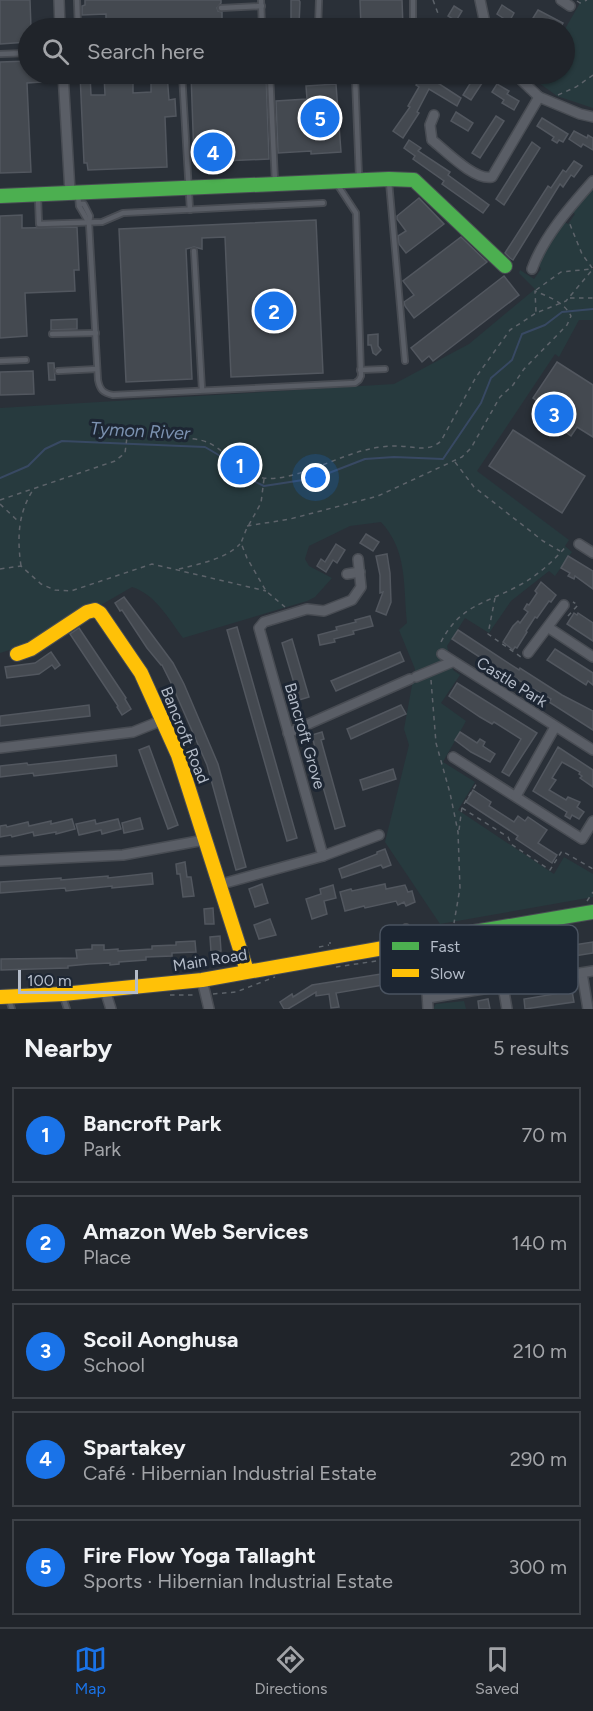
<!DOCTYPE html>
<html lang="en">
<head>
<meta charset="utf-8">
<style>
	:root { --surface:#20242a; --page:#282c32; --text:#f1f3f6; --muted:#a2a4a8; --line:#3d4147; --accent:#1a73e8 }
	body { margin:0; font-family:Figtree,sans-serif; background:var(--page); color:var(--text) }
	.scale { position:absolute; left:18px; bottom:15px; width:120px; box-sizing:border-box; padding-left:6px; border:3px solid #b4bcc9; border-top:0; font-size:16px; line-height:21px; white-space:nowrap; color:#b4bcc9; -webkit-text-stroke:4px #1d2633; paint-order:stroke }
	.you { position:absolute; left:316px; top:478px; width:21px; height:21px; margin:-15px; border:4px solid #fff; border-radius:50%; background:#1a73e8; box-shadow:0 0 0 9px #1a73e833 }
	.badge { display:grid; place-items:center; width:39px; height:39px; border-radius:50%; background:var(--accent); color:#fff; font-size:20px; font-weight:700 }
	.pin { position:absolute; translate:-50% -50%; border:3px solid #fff; box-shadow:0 2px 6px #0006 }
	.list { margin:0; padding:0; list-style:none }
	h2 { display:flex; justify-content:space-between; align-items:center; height:78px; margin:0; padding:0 24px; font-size:26px }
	h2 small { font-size:20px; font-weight:400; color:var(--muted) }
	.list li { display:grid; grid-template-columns:39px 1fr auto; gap:18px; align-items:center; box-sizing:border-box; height:96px; margin:0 12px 12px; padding:0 12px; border:2px solid var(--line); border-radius:0px }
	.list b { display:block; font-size:22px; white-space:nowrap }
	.list p { margin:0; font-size:20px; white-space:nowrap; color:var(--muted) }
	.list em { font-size:20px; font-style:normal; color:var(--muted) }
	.icon { flex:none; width:33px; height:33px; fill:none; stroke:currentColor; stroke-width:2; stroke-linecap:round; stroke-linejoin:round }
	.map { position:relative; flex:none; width:593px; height:1009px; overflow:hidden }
	.search { position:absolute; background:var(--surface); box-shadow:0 2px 4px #0004; left:18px; right:18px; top:18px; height:66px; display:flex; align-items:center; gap:15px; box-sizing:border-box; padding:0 21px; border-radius:33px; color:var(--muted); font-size:22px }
	.sheet { height:618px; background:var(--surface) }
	nav { display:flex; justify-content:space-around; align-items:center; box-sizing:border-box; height:84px; border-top:2px solid var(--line); background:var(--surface); font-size:16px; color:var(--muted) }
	nav a { display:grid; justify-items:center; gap:3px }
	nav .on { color:var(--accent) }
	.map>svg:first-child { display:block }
	.green { fill:#273a3e }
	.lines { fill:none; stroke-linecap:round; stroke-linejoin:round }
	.stream { stroke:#384963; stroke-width:2 }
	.building { fill:#444950; stroke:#52575f; stroke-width:1.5 }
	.lane-casing { stroke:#484c53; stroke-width:8 }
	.street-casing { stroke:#484c53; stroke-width:12 }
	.fast-casing { stroke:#484c53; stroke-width:16 }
	.slow-casing { stroke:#484c53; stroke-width:16 }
	.path { stroke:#5d636a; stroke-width:1.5; stroke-dasharray:4.5 4.5; stroke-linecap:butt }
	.lane { stroke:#5a5e66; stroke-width:4.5 }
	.street { stroke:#5a5e66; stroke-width:9 }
	.fast { stroke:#4caf50; stroke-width:14 }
	.slow { stroke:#ffc107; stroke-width:14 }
	.labels { text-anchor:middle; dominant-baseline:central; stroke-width:6; stroke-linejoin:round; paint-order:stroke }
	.street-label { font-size:16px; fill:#b4bcc9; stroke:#1d2633 }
	.water-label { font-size:18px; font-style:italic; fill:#7c92b1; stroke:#1d2633 }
	.key { fill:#1d2633; stroke:#4a5360; stroke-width:1.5 }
	.key-label { font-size:16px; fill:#b4bcc9 }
</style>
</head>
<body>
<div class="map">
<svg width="593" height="1009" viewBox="0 0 593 1009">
	<rect width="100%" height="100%" fill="#2a3038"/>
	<!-- green -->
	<g class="green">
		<polygon points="579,0 593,0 593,108 557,96 535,80 539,74 564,74 565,29 580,3"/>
		<path d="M 593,185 L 593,265 L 591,269 L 593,269 L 593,320 L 579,320 L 559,357 L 555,354 L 477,471 L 569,540 L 565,546 L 572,552 L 555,576 L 549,571 L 511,601 L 489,633 L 465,618 L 447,646 L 453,670 L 460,675 L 441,703 L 466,721 L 443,762 L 475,782 L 458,810 L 554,874 L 564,857 L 593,874 L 593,897 L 440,924 L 385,842 L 409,745 L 404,729 L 415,669 L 399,630 L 407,623 C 403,586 408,551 381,522 L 350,526 L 309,546 L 305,559 L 309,566 L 332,578 L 315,597 L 307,601 L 183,638 C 169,619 155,594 132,587 L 101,605 L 100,604 L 29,644 L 0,653 L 0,408 L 394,384 L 469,344 L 535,289 L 519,273 L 520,270 L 534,279 L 541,269 L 537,263 L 563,221 L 568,224 L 575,214 L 570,211 Z"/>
		<polygon points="464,1001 466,1009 433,1009 436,1004"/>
	</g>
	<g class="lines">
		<!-- stream -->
		<polyline class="stream" points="0,478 28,466 45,449 62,441 205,447 222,457 245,477 264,486 316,478 365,459 394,457 443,459 481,403 491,378 512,360 522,334 545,325 562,312 593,309"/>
	</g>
	<!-- building -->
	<g class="building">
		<polygon points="0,0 30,0 31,28 28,28 28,42 0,44"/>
		<polygon points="85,0 221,0 221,3 217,8 218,11 222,12 222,20 205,21 206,28 106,28 106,14 82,15 82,6 85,5"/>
		<polygon points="291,0 299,0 300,2 299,25 296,26 295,22 291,22"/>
		<polygon points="360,0 402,0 403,27 361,28"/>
		<polygon points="502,5 514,13 509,22 497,14"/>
		<polygon points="454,6 462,11 456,21 448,16"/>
		<polygon points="538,10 563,23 560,28 552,28 533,18"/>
		<polygon points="512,20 525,28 507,28"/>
		<polygon points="28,61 28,74 41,74 41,82 27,83 31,172 0,173 0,62"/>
		<polygon points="80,74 90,74 91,95 105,95 104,74 133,74 133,93 151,92 151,74 167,74 169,100 175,99 176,116 165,117 167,167 88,170 87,163 84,163"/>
		<polygon points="191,74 266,74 269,159 223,161 223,158 194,159"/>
		<polygon points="424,74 461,98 457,106 429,89 417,112 419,113 403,138 393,131 410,107 408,106 419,87 416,85"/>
		<polygon points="476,74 488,74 471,100 463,95"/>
		<polygon points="336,84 341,152 311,154 311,151 278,153 276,101 307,99 306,86"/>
		<polygon points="497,84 509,91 507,94 519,101 514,110 502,103 504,100 492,92"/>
		<polygon points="456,112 473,123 468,131 451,121"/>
		<polygon points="496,116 504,121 480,158 472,153"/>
		<polygon points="542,118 568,134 563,142 559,140 557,143 552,140 554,137 537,126"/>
		<polygon points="574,131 587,138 588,135 593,138 593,150 583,144 581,147 569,139"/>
		<polygon points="409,140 421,148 418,151 450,172 448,175 489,205 483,213 442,184 444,181 413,159 415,156 404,148"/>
		<polygon points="532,142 540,148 504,205 496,199"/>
		<polygon points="574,161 582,166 574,177 571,175 563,187 560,184 513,260 510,258 505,253 548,186 551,188 563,170 566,172"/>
		<polygon points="419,198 444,224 406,253 399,244 398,236 406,231 397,219 397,216"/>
		<polygon points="22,215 22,228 77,227 79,270 74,270 75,291 25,293 27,336 0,338 0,216"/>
		<polygon points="316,220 323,373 231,377 225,237 202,238 202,249 194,247 186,249 192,379 126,382 119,229"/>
		<polygon points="461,237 487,262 414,318 405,306 404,302 414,295 403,281"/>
		<polygon points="504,276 519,295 433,361 429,356 422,362 411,348"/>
		<polygon points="77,319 77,329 51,330 51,320"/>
		<polygon points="378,334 378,346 381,350 376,355 373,353 371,345 368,345 368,335"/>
		<polygon points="557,362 593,385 593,437 577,427 571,436 557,426 562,417 533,398"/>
		<polygon points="48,363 54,363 55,380 49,380"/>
		<polygon points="33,371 34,394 0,395 0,372"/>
		<polygon points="513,430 585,476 562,513 489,466"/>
		<polygon points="366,534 379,542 373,551 360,543"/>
		<polygon points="336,544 345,550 337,563 333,560 326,572 317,566 321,559 325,562"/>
		<polygon points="387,554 390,573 391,602 386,615 376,611 383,592 380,593 380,575 376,556"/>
		<polygon points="568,556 593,571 593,589 575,576 574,579 568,576 570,573 561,568"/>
		<polygon points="541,582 556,595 551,602 549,601 537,618 535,617 526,631 527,632 517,648 515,647 513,650 503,642 513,626 518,621 520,623 528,612 524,609 527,604 529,605 537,593 535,591"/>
		<polygon points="124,597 173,663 184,684 218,764 246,867 236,870 207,765 172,685 162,665 161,665 147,648 122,610 120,611 115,603"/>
		<polygon points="574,613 577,615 578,613 593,623 593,641 567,624"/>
		<polygon points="370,616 373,626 353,631 354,634 334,639 335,642 320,645 318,635 337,630 336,627 356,622 355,620"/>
		<polygon points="237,627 297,838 287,841 227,630"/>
		<polygon points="79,628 126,698 125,699 131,709 122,715 117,707 118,706 70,634"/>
		<polygon points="458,630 519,670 520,668 562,695 593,711 593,730 549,702 551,699 508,674 507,675 452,639"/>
		<polygon points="292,639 309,697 299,700 282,643"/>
		<polygon points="555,649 593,673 593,685 588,681 586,685 547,660"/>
		<polygon points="51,652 60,665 55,669 52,665 39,674 7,678 5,667 35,663"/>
		<polygon points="400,652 404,661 336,691 331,681"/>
		<polygon points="457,683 537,733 509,776 502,772 521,739 494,722 492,724 480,717 449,696"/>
		<polygon points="89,705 90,716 0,726 0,716"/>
		<polygon points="401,705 406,714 351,739 347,729"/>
		<polygon points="322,732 324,739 321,740 345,826 335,829 312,748 315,748 312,735"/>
		<polygon points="460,732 477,743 480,739 485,742 483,746 495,754 490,762 471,752 455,740"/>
		<polygon points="149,746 178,825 168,829 139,750"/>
		<polygon points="558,747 593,770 593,787 580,778 582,776 579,774 580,772 562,762 552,778 556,780 549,790 566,800 568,797 580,802 577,807 584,812 579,819 572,815 570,819 565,816 567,812 533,791"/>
		<polygon points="116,755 117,766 34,776 33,773 0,777 0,766 27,763 28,765"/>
		<polygon points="393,769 396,779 363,790 360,780"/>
		<polygon points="473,790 491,802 489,806 514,822 518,816 525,821 528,817 547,830 538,843 557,855 552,863 516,839 518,836 466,802"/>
		<polygon points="140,818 143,829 124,833 122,823"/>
		<polygon points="72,819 75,829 56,834 56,832 34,836 33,832 12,837 11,835 0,837 0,826 6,825 7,827 28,822 29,826 51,821 51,824"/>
		<polygon points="118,819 121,829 102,834 101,830 79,835 76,824 95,820 96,824"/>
		<polygon points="385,849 391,865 383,868 381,865 342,878 339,869 377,854 377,852"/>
		<polygon points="185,862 187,877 191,877 194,896 183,897 180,874 177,874 176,864"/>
		<polygon points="152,873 153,884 112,888 112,886 66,891 65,888 0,893 0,882 61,878 61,880 108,876 108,878"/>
		<polygon points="262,884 268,903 255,907 249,889"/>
		<polygon points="385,884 386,889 405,885 408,892 412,891 415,902 406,906 404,902 398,905 396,901 365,908 364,906 345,911 340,892 351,889 352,891"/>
		<polygon points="333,885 336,898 324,901 327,914 312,919 306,899 321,894 320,889"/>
		<polygon points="213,908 214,924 205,924 204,909"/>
		<polygon points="270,919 276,935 259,939 254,925"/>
		<polygon points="220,936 221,951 211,952 210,937"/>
		<polygon points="195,941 196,952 172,953 172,956 146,957 146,960 119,962 119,964 110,965 110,963 89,964 68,966 68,968 1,970 1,959 77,958 76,950 92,949 92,945 104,945 104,950 118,949 118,951 152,949 152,946 176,945 176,942"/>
		<polygon points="593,942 593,953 473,972 472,961"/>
		<polygon points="412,969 415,984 407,985 407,981 336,993 339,1007 331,1008 329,994 316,996 316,992 288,1009 284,1009 280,1002 292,994 293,997 312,985"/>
		<polygon points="572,991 574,1002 525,1009 524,999"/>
		<polygon points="488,999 490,1009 479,1009 478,1001"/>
	</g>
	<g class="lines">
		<!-- lane casing -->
		<g class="lane-casing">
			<g id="lane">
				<polyline points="77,0 78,28"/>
				<polyline points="261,0 262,28"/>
				<polyline points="413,0 413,20"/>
				<polyline points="221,8 262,6"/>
				<polyline points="46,25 46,28"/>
				<polyline points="318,28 319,0"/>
				<polyline points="0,54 28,53"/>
				<polyline points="182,74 190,210"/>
				<polyline points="270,74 275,182"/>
				<polyline points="319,74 319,79 355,77"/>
				<polyline points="359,177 355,77 397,76"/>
				<polyline points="389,182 405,361"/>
				<polyline points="78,194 79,206 89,223"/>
				<polyline points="38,197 39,224 102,222 123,213 323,203"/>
				<path d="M 79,204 L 84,204 L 90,216 L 89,223 L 98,380 C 100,390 103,393 113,395 L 355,383 L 359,380 L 361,376 L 356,213 L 337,184"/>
				<polyline points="194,251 202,390"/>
				<polyline points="52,334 96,333"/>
				<polyline points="0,361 26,360"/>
				<polyline points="360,370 385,369"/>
				<polyline points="58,371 97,369"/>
				<polyline points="406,927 407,941"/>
				<polyline points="63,997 67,1009"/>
				<polyline points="9,1000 12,1009"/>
			</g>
		</g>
		<!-- street casing -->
		<g class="street-casing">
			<g id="street">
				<polyline points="59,0 60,28"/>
				<polyline points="480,0 486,28"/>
				<polyline points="561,0 570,6"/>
				<polyline points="63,74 70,192"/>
				<polyline points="515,74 539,97 580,114 593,117"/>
				<polyline points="450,76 454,74"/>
				<path d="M 434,115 L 430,125 L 432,140 C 446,151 475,181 492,177 L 539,97"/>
				<path d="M 532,269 C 544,236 570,207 593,181"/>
				<polyline points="579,544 593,553"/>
				<polyline points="347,574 360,572"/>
				<polyline points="549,628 593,657"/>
				<polyline points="528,653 564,605"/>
				<polyline points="442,654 593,750"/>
				<polyline points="416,677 452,662"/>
				<polyline points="288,733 410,679"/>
				<polyline points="0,748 133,732 163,720"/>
				<polyline points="453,757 582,839 593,821"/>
				<polyline points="516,796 555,727"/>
				<polyline points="323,856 259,628 264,622 307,609 324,611 352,600 361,587 358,559"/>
				<polyline points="0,861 123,855 204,840"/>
				<polyline points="218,885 323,856 379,835"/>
				<polyline points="424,940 428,1009"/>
				<polyline points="582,973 588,1009"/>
				<polyline points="202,980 209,1009"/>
				<polyline points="503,986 507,1009"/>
				<polyline points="105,990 111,1009"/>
				<polyline points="428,998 593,971"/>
			</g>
		</g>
		<!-- fast casing -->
		<g class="fast-casing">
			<g id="fast">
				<polyline points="0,196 389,179 414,180 505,266"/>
				<polyline points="474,932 593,912"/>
			</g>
		</g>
		<!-- slow casing -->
		<g class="slow-casing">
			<g id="slow">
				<polyline points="17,654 31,649 87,612 95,610 100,613 141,673 178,755 247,971"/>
				<polyline points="0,997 63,994 202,980 474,932"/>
			</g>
		</g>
		<!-- path -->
		<g class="path">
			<polyline points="433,0 439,16"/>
			<polyline points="577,1 580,3 587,0"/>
			<polyline points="558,95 576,87 593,75"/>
			<polyline points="536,290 561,272 591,269"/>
			<polyline points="570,298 593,298"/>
			<polyline points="455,462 474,487 543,541 560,551"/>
			<polyline points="264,479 261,503 246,530 241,543 247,558 266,591 285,607"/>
			<path d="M 0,500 L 115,461 L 125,453 L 127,437 C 146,438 194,435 209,443 C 228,452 242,475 263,478 C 295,482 338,455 370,449 C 378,447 388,446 397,446 C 413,446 428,453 441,441 L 476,377 L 510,330 L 536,313 L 566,301 L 593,269 L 582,254 L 569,222"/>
			<polyline points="0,504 19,522"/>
			<path d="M 247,526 L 290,519 L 378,496 L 462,457 L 471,448 L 500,397 L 513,385 L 524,369 L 567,325 L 571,316 C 564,302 549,297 535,291 L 536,312"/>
			<path d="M 21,566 C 17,538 18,513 33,490"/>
			<polyline points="0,569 21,566 41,584 55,590 71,591 152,564 266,591"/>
			<path d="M 179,569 C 199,564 226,559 240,544"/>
			<polyline points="495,598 488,634 521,657"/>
			<polyline points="568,616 578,605 573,602"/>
			<path d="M 441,642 C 460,605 485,604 518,586 C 537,576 553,562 567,545"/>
			<polyline points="431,680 436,743 450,793 458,832 460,888 454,923"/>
			<polyline points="462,808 508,837 511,844 550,870 562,851 593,869"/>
			<polyline points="459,830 462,807 477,783"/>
			<polyline points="587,901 593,892"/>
			<polyline points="330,942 330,944"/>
			<polyline points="319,947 329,945"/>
			<polyline points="336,967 410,956 416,958"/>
			<polyline points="193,969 221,964"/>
			<polyline points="213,994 236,992 275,977"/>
			<polyline points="170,995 196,995"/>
		</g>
		<!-- lane -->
		<use href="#lane" class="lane"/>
		<!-- street -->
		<use href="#street" class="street"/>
		<!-- fast -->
		<use href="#fast" class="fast"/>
		<!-- slow -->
		<use href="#slow" class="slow"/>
	</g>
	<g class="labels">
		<!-- street labels -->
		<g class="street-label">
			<text transform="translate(512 682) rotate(32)">Castle Park</text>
			<text transform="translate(185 735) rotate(68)">Bancroft Road</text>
			<text transform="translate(305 736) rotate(74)">Bancroft Grove</text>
			<text transform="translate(210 960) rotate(-9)">Main Road</text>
		</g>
		<!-- water labels -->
		<g class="water-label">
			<text transform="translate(140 431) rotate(3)">Tymon River</text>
		</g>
	</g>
	<!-- legend -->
	<rect x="380" y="925" width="198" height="69" rx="9" class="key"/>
	<rect x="392" y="942" width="27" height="8" fill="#4caf50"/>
	<rect x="392" y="969" width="27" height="8" fill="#ffc107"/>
	<g class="key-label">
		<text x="430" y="952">Fast</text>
		<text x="430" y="979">Slow</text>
	</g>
</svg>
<div class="scale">100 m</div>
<div class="you"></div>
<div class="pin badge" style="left:240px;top:465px">1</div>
<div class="pin badge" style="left:274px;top:311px">2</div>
<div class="pin badge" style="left:554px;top:414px">3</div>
<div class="pin badge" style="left:213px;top:152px">4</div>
<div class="pin badge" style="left:320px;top:118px">5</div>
<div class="search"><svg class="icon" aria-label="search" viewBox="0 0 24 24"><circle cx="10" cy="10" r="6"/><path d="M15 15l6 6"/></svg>Search here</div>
</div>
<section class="sheet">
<h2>Nearby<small>5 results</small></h2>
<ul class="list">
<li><span class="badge">1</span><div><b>Bancroft Park</b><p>Park</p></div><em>70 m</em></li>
<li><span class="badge">2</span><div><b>Amazon Web Services</b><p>Place</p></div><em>140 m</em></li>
<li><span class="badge">3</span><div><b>Scoil Aonghusa</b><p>School</p></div><em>210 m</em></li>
<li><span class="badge">4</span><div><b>Spartakey</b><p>Café · Hibernian Industrial Estate</p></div><em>290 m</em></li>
<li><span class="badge">5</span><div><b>Fire Flow Yoga Tallaght</b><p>Sports · Hibernian Industrial Estate</p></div><em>300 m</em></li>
</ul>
</section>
<nav>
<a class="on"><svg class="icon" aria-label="map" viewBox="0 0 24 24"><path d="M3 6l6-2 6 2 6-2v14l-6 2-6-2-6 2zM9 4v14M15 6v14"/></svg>Map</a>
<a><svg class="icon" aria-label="directions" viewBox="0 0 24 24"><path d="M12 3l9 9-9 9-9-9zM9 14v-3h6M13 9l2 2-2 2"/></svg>Directions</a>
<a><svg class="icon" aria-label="saved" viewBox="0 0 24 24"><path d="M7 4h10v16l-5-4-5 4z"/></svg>Saved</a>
</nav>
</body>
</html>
